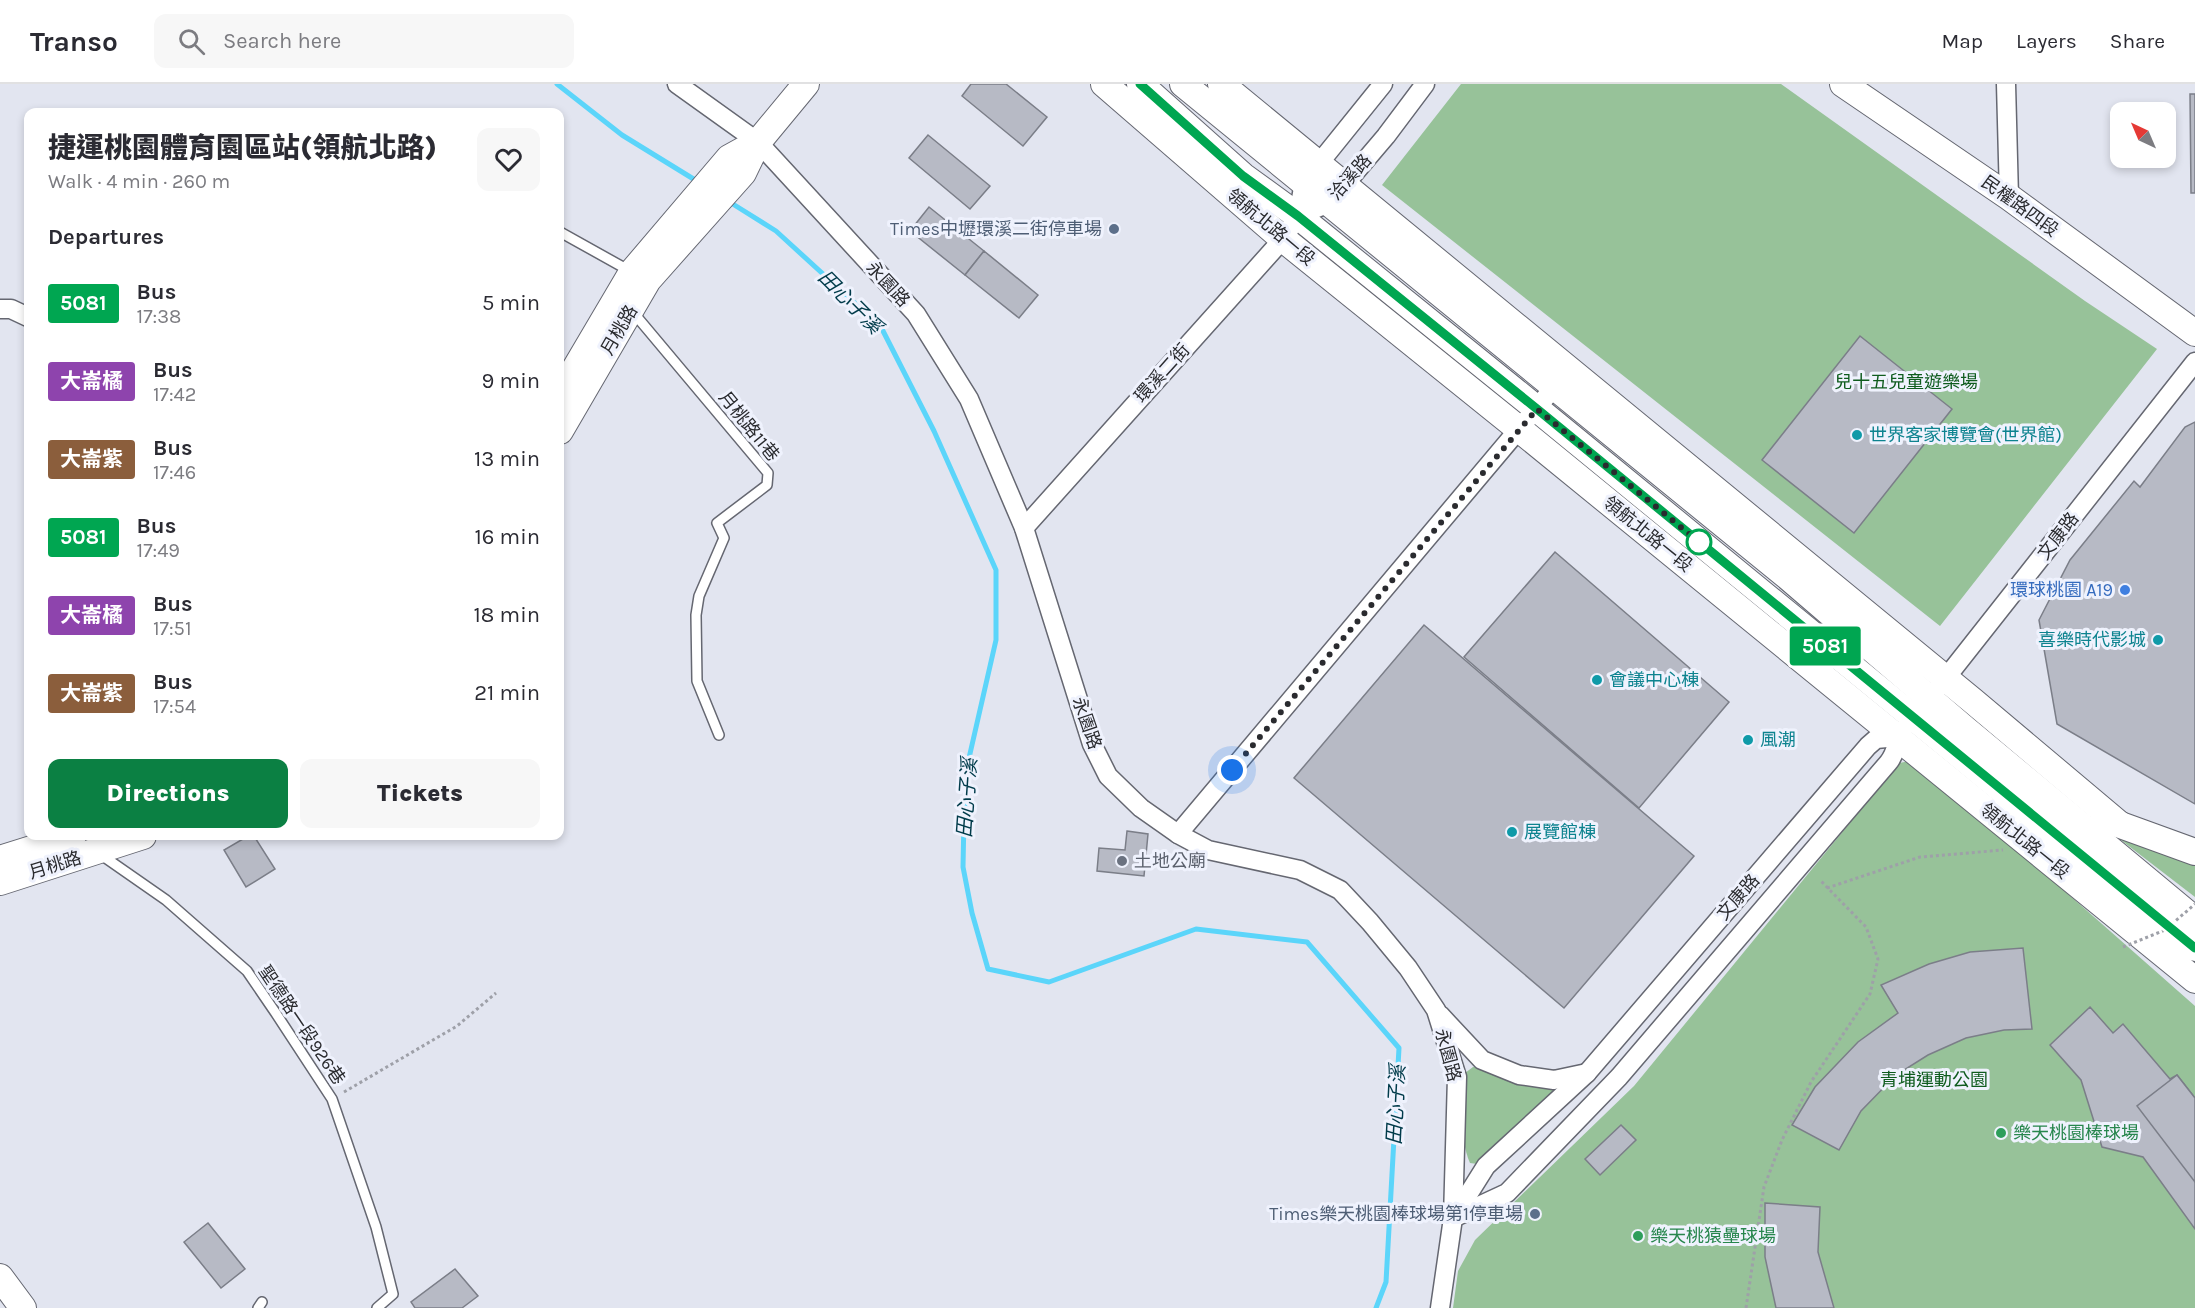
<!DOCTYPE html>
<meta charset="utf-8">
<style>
:root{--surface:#fff;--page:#f7f7f7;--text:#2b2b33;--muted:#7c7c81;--line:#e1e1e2;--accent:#0b8043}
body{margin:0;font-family:Karla,"Noto Sans TC",sans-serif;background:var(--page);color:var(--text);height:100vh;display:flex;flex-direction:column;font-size:22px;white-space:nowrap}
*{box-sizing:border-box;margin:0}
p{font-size:20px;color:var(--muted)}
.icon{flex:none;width:33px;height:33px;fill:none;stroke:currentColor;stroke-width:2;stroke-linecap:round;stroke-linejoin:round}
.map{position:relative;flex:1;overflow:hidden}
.panel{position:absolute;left:24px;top:24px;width:540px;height:732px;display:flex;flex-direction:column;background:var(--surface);border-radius:12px;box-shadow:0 3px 9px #0003}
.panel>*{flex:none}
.badge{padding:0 12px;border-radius:4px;font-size:21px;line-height:39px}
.needle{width:39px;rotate:316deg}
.tools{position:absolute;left:2110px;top:18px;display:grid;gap:12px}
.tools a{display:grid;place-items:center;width:66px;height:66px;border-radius:12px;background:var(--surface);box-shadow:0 3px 9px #0003;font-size:30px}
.you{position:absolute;width:30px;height:30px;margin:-15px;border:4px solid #fff;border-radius:50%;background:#1a73e8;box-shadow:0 0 0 9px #1a73e833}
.map>.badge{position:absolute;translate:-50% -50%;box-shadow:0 0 0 3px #fff}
h2{padding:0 24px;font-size:22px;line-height:54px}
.round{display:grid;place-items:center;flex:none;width:63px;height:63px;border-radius:12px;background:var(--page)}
.overview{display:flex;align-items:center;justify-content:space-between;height:102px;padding:0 24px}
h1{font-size:28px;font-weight:800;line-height:45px}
.action{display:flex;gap:12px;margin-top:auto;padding:12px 24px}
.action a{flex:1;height:69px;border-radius:12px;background:var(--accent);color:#fff;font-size:24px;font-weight:800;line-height:69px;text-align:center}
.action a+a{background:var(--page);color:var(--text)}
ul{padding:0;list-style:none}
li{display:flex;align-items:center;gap:18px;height:78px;padding:0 24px}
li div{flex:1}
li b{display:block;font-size:22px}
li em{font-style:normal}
li .badge{min-width:66px;font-weight:700;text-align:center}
header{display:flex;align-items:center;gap:36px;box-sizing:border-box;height:84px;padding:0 30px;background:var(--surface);border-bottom:2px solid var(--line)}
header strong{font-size:28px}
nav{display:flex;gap:33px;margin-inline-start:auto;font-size:21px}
.search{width:420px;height:54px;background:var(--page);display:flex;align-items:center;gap:15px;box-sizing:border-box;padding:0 21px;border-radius:12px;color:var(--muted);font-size:22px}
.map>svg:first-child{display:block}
</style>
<header>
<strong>Transo</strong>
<div class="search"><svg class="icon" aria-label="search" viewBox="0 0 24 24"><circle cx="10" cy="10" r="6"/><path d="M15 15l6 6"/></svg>Search here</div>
<nav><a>Map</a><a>Layers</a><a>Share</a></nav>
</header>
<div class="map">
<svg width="2195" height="1224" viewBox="0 0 2195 1224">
<rect width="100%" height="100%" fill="#e2e5f0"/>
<g fill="#97c299">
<path d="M1461 0H1781L2085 217 2157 265 1940 542 1382 101Z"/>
<path d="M1916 676 2195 922V1224H1453L1458 1187 1475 1156 1634 1002 1899 679Z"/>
<path d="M2104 743 2195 775V813Z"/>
<path d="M1473 983 1486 984 1553 1005 1554 1017 1485 1081 1470 1079C1460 1057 1460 1013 1465 989Z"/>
</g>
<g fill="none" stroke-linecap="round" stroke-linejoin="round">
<g stroke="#5bd5fa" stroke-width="5">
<path d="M557 0 622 51 700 99"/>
<path d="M728 117 776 147 881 243 934 347 996 486V556L969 674 964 732 963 783 972 829 988 885 1049 898 1196 845 1307 858 1399 964 1386 1198 1376 1224"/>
</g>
</g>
<g fill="#b7bac5" stroke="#7b7e88" stroke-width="1.5">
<path d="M971 0H1006L1047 33 1023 62 962 12Z"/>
<path d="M2190 10H2195V109H2191Z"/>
<path d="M928 51 990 102 970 125 909 74Z"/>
<path d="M929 123 984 167 965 191 910 147Z"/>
<path d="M984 167 1038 211 1019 234 965 191Z"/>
<path d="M1860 252 1952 325 1854 449 1762 376Z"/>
<path d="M2195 338V720L2057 640 2039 536 2070 476 2134 397 2140 403 2185 343Z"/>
<path d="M1555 468 1729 618 1639 724 1464 573Z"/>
<path d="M1424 541 1694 772 1564 924 1294 694Z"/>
<path d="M1127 747 1148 750 1144 792 1097 787 1099 764 1125 766Z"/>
<path d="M248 752H254L275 785 246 803 224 766Z"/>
<path d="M2023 864 2032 945 2004 946 1966 954 1928 971 1896 991 1861 1027 1839 1066 1792 1041 1815 1003 1858 958 1898 929 1881 901 1929 880 1970 868Z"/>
<path d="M2090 923 2113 949 2123 940 2170 995 2177 991 2195 1014V1145L2143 1073 2102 1063 2081 996 2050 961Z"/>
<path d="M2177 991 2195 1014V1098L2137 1022Z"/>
<path d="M1621 1041 1636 1056 1600 1091 1585 1075Z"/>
<path d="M1765 1119 1820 1123 1818 1168 1834 1224H1776L1765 1173Z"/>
<path d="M208 1139 245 1185 221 1204 184 1158Z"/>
<path d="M455 1185 478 1212 462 1224H415L411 1218Z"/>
</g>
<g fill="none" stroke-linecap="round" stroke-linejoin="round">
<defs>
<g id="lane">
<path d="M560 148 630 187"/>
<path d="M632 227 768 389 767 401 717 439 724 454 699 512 696 531 697 597 719 651"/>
<path d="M100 770 166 816 247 887 275 928 332 1015 376 1143 393 1210 377 1224"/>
<path d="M258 1224 262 1218"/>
</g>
<g id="street">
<path d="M677 0 758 58 916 230 969 315 1024 444 1092 660 1108 692 1141 724 1178 750 1208 766 1300 786 1340 806 1370 838 1408 884 1436 926 1457 993 1453 1134 1440 1224"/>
<path d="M2006 0 2009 113"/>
<path d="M1298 132 1329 119 1386 52 1425 0"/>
<path d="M0 225H11L28 233"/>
<path d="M1024 444 1283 155 1298 132 1304 98 1383 0"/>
<path d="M1938 604 2195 278"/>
<path d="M1178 750 1561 295"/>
<path d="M1440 931 1482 976 1519 991 1554 996 1587 989"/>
<path d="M1454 1133 1486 1082 1587 989 1868 662 1876 655 1898 653"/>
<path d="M1453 1134 1507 1109 1619 993 1888 679C1899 666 1894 658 1903 646"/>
</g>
<g id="secondary">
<path d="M1104 0 1283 155 1519 345 2195 896"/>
<path d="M1140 0 1243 92 1298 132 1537 325 2195 864"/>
<path d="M1183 0 1788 493 1964 644 2195 836"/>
<path d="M1221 0 1973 617 2119 740"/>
<path d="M1843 0 2009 113 2195 249"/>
<path d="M560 310 632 188 729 74 758 58"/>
<path d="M560 347 648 196 743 89 758 58 806 0"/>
<path d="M2104 735 2195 768"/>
<path d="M0 775 73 752"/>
<path d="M0 798 143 752"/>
<path d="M0 1193 23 1224"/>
</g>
</defs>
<use href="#lane" stroke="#656771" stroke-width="12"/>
<use href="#street" stroke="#656771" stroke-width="21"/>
<use href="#secondary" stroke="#656771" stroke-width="28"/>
<g stroke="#9ea0a8" stroke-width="3" stroke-dasharray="3 3" stroke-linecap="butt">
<path d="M1827 804 1920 773 2003 766"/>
<path d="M344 1008 457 942 496 909"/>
<path d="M1746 1224 1764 1103 1782 1056 1811 998 1870 910 1878 875 1866 843 1820 796"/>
</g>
<use href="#lane" stroke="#fff" stroke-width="9"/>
<use href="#street" stroke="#fff" stroke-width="18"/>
<use href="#secondary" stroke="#fff" stroke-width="26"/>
<path stroke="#9ea0a8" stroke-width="3" stroke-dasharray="3 3" stroke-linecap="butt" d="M2123 863 2165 846 2195 820"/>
</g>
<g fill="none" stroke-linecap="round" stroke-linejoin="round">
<defs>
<path id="line" d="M1140 0 1243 92 1298 132 1537 325 2195 864"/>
</defs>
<use href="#line" stroke="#fff" stroke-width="14"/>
<use href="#line" stroke="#00a651" stroke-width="9"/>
<path stroke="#2a2b2f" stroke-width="6" stroke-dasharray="0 10.8" d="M1232 686 1537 325 1699 458"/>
</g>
<g fill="#5c6f8a" stroke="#eff2fd" stroke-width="2">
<circle cx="1114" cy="145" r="6"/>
<circle cx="1535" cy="1130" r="6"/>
</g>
<g fill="#0f9aa8" stroke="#eff2fd" stroke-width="2">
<circle cx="1857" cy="351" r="6"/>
<circle cx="2158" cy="556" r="6"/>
<circle cx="1597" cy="596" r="6"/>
<circle cx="1748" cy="656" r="6"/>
<circle cx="1512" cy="748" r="6"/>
</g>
<circle fill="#fff" stroke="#00a651" stroke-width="3" cx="1699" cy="458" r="12"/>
<circle fill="#3f7fe0" stroke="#eff2fd" stroke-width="2" cx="2125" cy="506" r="6"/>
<circle fill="#6b7280" stroke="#eff2fd" stroke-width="2" cx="1122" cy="777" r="6"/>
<g fill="#2e9e5b" stroke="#eff2fd" stroke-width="2">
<circle cx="2001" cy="1049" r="6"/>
<circle cx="1638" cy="1152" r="6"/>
</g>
<g text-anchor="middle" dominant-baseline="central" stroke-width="6" stroke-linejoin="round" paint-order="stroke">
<g font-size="18" fill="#2a2b2f" stroke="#eff2fd">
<text transform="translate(1350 93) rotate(-49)">洽溪路</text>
<text transform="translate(2020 122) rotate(36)">民權路四段</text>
<text transform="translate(1271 143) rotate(40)">領航北路一段</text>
<text transform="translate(888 200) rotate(47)">永園路</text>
<text transform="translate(619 246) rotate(-60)">月桃路</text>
<text transform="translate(1162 289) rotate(-48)">環溪二街</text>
<text transform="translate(749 342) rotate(51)">月桃路11巷</text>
<text transform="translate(1648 450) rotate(39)">領航北路一段</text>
<text transform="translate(2058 452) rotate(-52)">文康路</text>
<text transform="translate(1087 639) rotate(71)">永園路</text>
<text transform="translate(2025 757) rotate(39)">領航北路一段</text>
<text transform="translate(55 781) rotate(-17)">月桃路</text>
<text transform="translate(1738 813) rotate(-49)">文康路</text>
<text transform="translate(302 941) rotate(56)">聖德路一段926巷</text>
<text transform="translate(1448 971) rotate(75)">永園路</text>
</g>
<g font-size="18" fill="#4e5e75" stroke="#eff2fd" text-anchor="end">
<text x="1102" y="145">Times中壢環溪二街停車場</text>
<text x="1523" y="1130">Times樂天桃園棒球場第1停車場</text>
</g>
<g font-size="18" fill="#0f5c1e" stroke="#eff2fd">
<text x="1906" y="298">兒十五兒童遊樂場</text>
<text x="1934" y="996">青埔運動公園</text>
</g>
<g font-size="18" fill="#0d838f" stroke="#eff2fd" text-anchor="start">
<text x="1869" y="351">世界客家博覽會(世界館)</text>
<text x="2146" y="556" text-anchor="end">喜樂時代影城</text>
<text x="1609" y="596">會議中心棟</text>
<text x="1760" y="656">風潮</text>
<text x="1524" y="748">展覽館棟</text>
</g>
<g font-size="18" fill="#366cbe" stroke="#eff2fd" text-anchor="end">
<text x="2113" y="506">環球桃園 A19</text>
</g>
<g font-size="18" fill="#5b616d" stroke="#eff2fd" text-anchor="start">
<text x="1134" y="777">土地公廟</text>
</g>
<g font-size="18" fill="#27864d" stroke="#eff2fd" text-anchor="start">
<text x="2013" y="1049">樂天桃園棒球場</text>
<text x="1650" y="1152">樂天桃猿壘球場</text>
</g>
<g font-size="20" font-style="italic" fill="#013b4a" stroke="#eff2fd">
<text transform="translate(850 218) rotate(45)">田心子溪</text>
<text transform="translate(967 714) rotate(-86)">田心子溪</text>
<text transform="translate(1396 1021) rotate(-87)">田心子溪</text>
</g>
</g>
</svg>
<div class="tools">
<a><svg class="needle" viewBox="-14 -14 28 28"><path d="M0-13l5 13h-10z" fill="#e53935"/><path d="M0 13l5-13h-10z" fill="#7c7c81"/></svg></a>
</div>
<div class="you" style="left:1232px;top:686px"></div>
<b class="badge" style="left:1825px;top:562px;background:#00a651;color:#fff">5081</b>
<section class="panel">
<div class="overview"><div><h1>捷運桃園體育園區站(領航北路)</h1><p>Walk · 4 min · 260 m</p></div><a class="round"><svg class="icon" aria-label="heart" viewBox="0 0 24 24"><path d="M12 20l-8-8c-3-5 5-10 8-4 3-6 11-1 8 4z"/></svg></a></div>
<h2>Departures</h2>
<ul>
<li><span class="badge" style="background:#00a651;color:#fff">5081</span><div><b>Bus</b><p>17:38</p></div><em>5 min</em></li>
<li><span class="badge" style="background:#8e44ad;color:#fff">大崙橘</span><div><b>Bus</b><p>17:42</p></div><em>9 min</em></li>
<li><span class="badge" style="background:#8b5e3c;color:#fff">大崙紫</span><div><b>Bus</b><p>17:46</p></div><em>13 min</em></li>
<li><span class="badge" style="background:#00a651;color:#fff">5081</span><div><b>Bus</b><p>17:49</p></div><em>16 min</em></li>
<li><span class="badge" style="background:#8e44ad;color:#fff">大崙橘</span><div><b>Bus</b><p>17:51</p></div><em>18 min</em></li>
<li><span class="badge" style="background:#8b5e3c;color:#fff">大崙紫</span><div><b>Bus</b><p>17:54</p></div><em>21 min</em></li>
</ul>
<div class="action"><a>Directions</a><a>Tickets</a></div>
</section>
</div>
